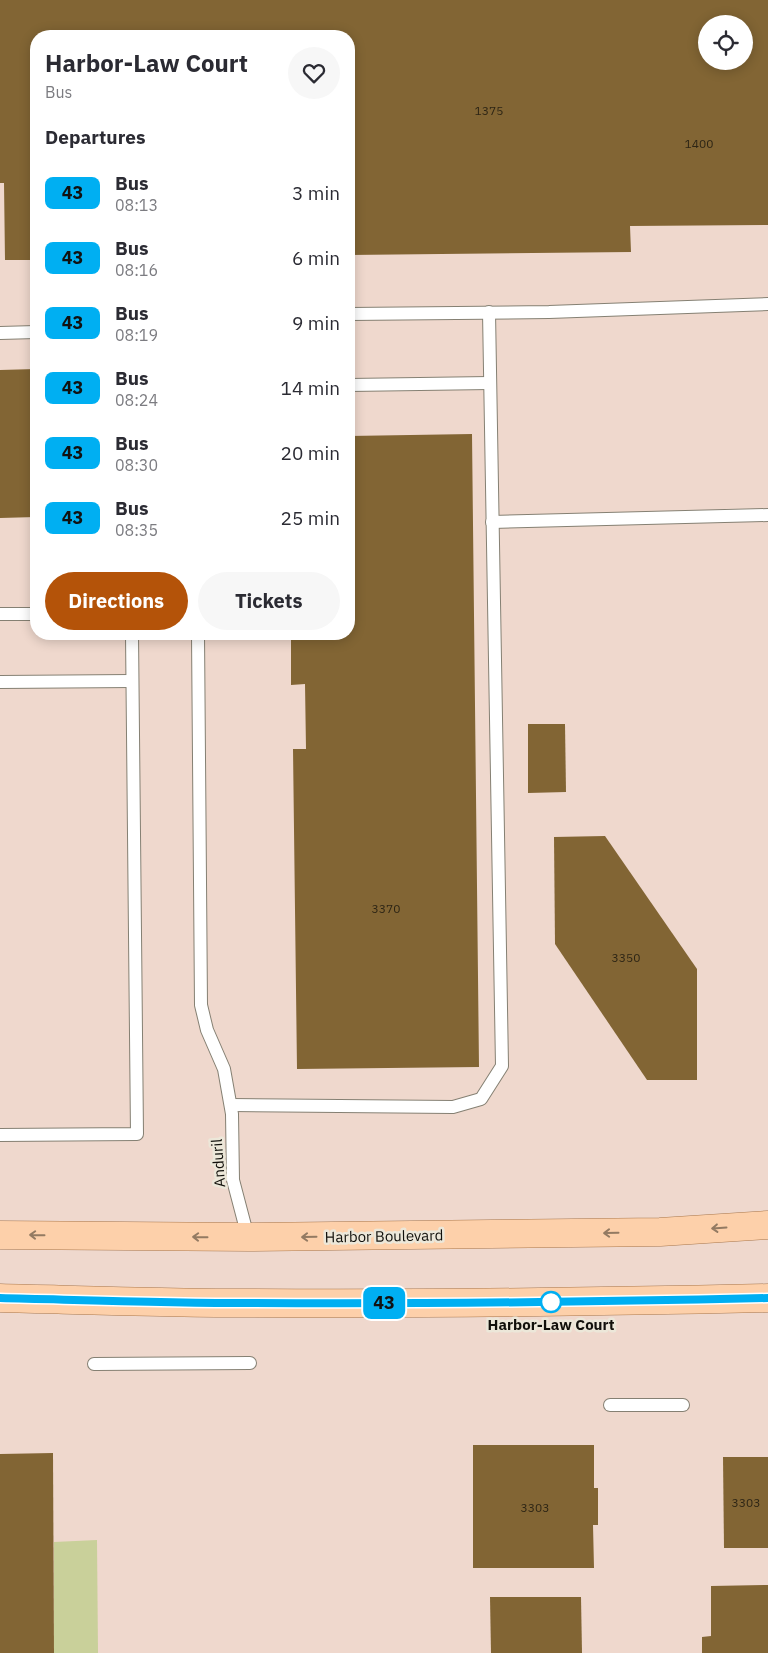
<!DOCTYPE html>
<style>
:root{--surface:#fff;--page:#f7f7f7;--text:#2b2b33;--muted:#7c7c81;--accent:#b45309}
body{margin:0;font-family:"IBM Plex Sans",sans-serif;background:var(--page);color:var(--text);height:100vh;display:flex;flex-direction:column;font-size:19px;white-space:nowrap}
*{box-sizing:border-box;margin:0}
p{font-size:16px;color:var(--muted)}
.icon{flex:none;width:28px;height:28px;fill:none;stroke:currentColor;stroke-width:2;stroke-linecap:round;stroke-linejoin:round}
.map{position:relative;flex:1;overflow:hidden}
.drawer{position:absolute;left:30px;top:30px;width:325px;height:610px;display:flex;flex-direction:column;background:var(--surface);border-radius:20px;box-shadow:0 2px 12px #0003}
.drawer>*{flex:none}
.badge{padding:0 10px;border-radius:8px;font-size:18px;line-height:32px}
.tools{position:absolute;left:698px;top:15px;display:grid;gap:10px}
.tools a{display:grid;place-items:center;width:55px;height:55px;border-radius:50%;background:var(--surface);box-shadow:0 2px 12px #0003;font-size:25px}
.map>.badge{position:absolute;translate:-50% -50%;box-shadow:0 0 0 2px #fff}
h2{padding:0 15px;font-size:19px;line-height:45px}
.round{display:grid;place-items:center;flex:none;width:52px;height:52px;border-radius:26px;background:var(--page)}
.overview{display:flex;align-items:center;justify-content:space-between;height:85px;padding:0 15px}
h1{font-size:24px;font-weight:800;line-height:38px}
.primary-button{display:flex;gap:10px;margin-top:auto;padding:10px 15px}
.primary-button a{flex:1;height:58px;border-radius:30px;background:var(--accent);color:#fff;font-size:20px;font-weight:800;line-height:58px;text-align:center}
.primary-button a+a{background:var(--page);color:var(--text)}
ul{padding:0;list-style:none}
li{display:flex;align-items:center;gap:15px;height:65px;padding:0 15px}
li div{flex:1}
li b{display:block;font-size:19px}
li em{font-style:normal}
li .badge{min-width:55px;font-weight:700;text-align:center}
.map>svg:first-child{display:block}
</style>
<div class="map">
<svg width="768" height="1653" viewBox="0 0 768 1653">
<rect width="100%" height="100%" fill="#ece7d9"/>
<path fill="#efd8cd" fill-rule="evenodd" d="M0 0H768V1653H0ZM706 24H744V61H706ZM36 36H349V634H36Z"/>
<path fill="#c9d09a" d="M97 1540 98 1653H54V1542Z"/>
<g fill="#826534" fill-rule="evenodd">
<path d="M0 0H768V225L630 226 631 252 349 255V36H36V260H5L4 183H0ZM706 24H744V61H706Z"/>
<path d="M36 369V517L0 518V370Z"/>
<path d="M472 434 479 1067 297 1069 293 749H306L305 684 291 685V634H349V436Z"/>
<path d="M528 724H565L566 792 528 793Z"/>
<path d="M605 836 697 969V1080H647L555 944 554 837Z"/>
<path d="M473 1445H594V1488H598V1525H593L594 1568H473Z"/>
<path d="M53 1453 54 1653H0V1454Z"/>
<path d="M723 1457H768V1548H724Z"/>
<path d="M768 1585V1653H702V1637L711 1636V1586Z"/>
<path d="M490 1597H581L582 1653H491Z"/>
</g>
<g fill="none" stroke-linecap="round" stroke-linejoin="round">
<defs>
<g id="service">
<path d="M349 314 549 312 768 304"/>
<path d="M0 333 36 332"/>
<path d="M349 385 490 383"/>
<path d="M492 522 768 515"/>
<path d="M0 614H36"/>
<path d="M198 634 201 1005 207 1030 224 1069 232 1114 233 1180 248 1237"/>
<path d="M0 682 132 681"/>
<path d="M231 1105 453 1107 481 1099 502 1066 489 312"/>
<path d="M0 1135 137 1134 132 634"/>
<path d="M94 1364 250 1363"/>
<path d="M610 1405H683"/>
</g>
<g id="primary">
<path d="M0 1235 248 1237 660 1232 768 1225"/>
<path d="M0 1298C84 1300 167 1303 251 1303 423 1304 596 1302 768 1298"/>
</g>
</defs>
<use href="#service" stroke="#858073" stroke-width="14"/>
<use href="#primary" stroke="#a9784e" stroke-width="29"/>
<use href="#service" stroke="#fff" stroke-width="12"/>
<use href="#primary" stroke="#fdd0aa" stroke-width="28"/>
</g>
<defs><path id="oneway-shaft" d="M-6 0H5M1.5-3L5.5 0L1.5 3" fill="none" stroke-width="1.6" stroke-linecap="round" stroke-linejoin="round" transform="scale(1.25)"/></defs>
<g stroke="#937a62">
<use href="#oneway-shaft" transform="translate(719 1228) rotate(176)"/>
<use href="#oneway-shaft" transform="translate(611 1233) rotate(179)"/>
<use href="#oneway-shaft" transform="translate(37 1235) rotate(-179)"/>
<use href="#oneway-shaft" transform="translate(200 1237) rotate(-179)"/>
<use href="#oneway-shaft" transform="translate(309 1237) rotate(179)"/>
</g>
<g fill="none" stroke-linecap="round" stroke-linejoin="round">
<defs>
<path id="line" d="M0 1298C84 1300 167 1303 251 1303 423 1304 596 1302 768 1298"/>
</defs>
<use href="#line" stroke="#fff" stroke-width="11"/>
<use href="#line" stroke="#00aff2" stroke-width="8"/>
</g>
<circle fill="#fff" stroke="#00aff2" stroke-width="2.5" cx="551" cy="1302" r="10"/>
<g text-anchor="middle" dominant-baseline="central" stroke-width="5" stroke-linejoin="round" paint-order="stroke">
<g font-size="12" fill="#2d2515">
<text x="489" y="110">1375</text>
<text x="699" y="143">1400</text>
<text x="386" y="908">3370</text>
<text x="626" y="957">3350</text>
<text x="746" y="1502">3303</text>
<text x="535" y="1507">3303</text>
</g>
<g font-size="15" fill="#11100b" stroke="#ece7d9">
<text transform="translate(218 1163) rotate(-94)">Anduril</text>
<text transform="translate(384 1236) rotate(-1)">Harbor Boulevard</text>
</g>
<g font-size="15" font-weight="bold" fill="#11100b" stroke="#ece7d9">
<text x="551" y="1324">Harbor-Law Court</text>
</g>
</g>
</svg>
<div class="tools">
<a><svg class="icon" aria-label="locate" viewBox="0 0 24 24"><circle cx="12" cy="12" r="6"/><path d="M12 2v4M12 18v4M2 12h4M18 12h4"/></svg></a>
</div>
<b class="badge" style="left:384px;top:1303px;background:#00aff2;color:#111">43</b>
<section class="drawer">
<div class="overview"><div><h1>Harbor-Law Court</h1><p>Bus</p></div><a class="round"><svg class="icon" aria-label="heart" viewBox="0 0 24 24"><path d="M12 20l-8-8c-3-5 5-10 8-4 3-6 11-1 8 4z"/></svg></a></div>
<h2>Departures</h2>
<ul>
<li><span class="badge" style="background:#00aff2;color:#111">43</span><div><b>Bus</b><p>08:13</p></div><em>3 min</em></li>
<li><span class="badge" style="background:#00aff2;color:#111">43</span><div><b>Bus</b><p>08:16</p></div><em>6 min</em></li>
<li><span class="badge" style="background:#00aff2;color:#111">43</span><div><b>Bus</b><p>08:19</p></div><em>9 min</em></li>
<li><span class="badge" style="background:#00aff2;color:#111">43</span><div><b>Bus</b><p>08:24</p></div><em>14 min</em></li>
<li><span class="badge" style="background:#00aff2;color:#111">43</span><div><b>Bus</b><p>08:30</p></div><em>20 min</em></li>
<li><span class="badge" style="background:#00aff2;color:#111">43</span><div><b>Bus</b><p>08:35</p></div><em>25 min</em></li>
</ul>
<div class="primary-button"><a>Directions</a><a>Tickets</a></div>
</section>
</div>
